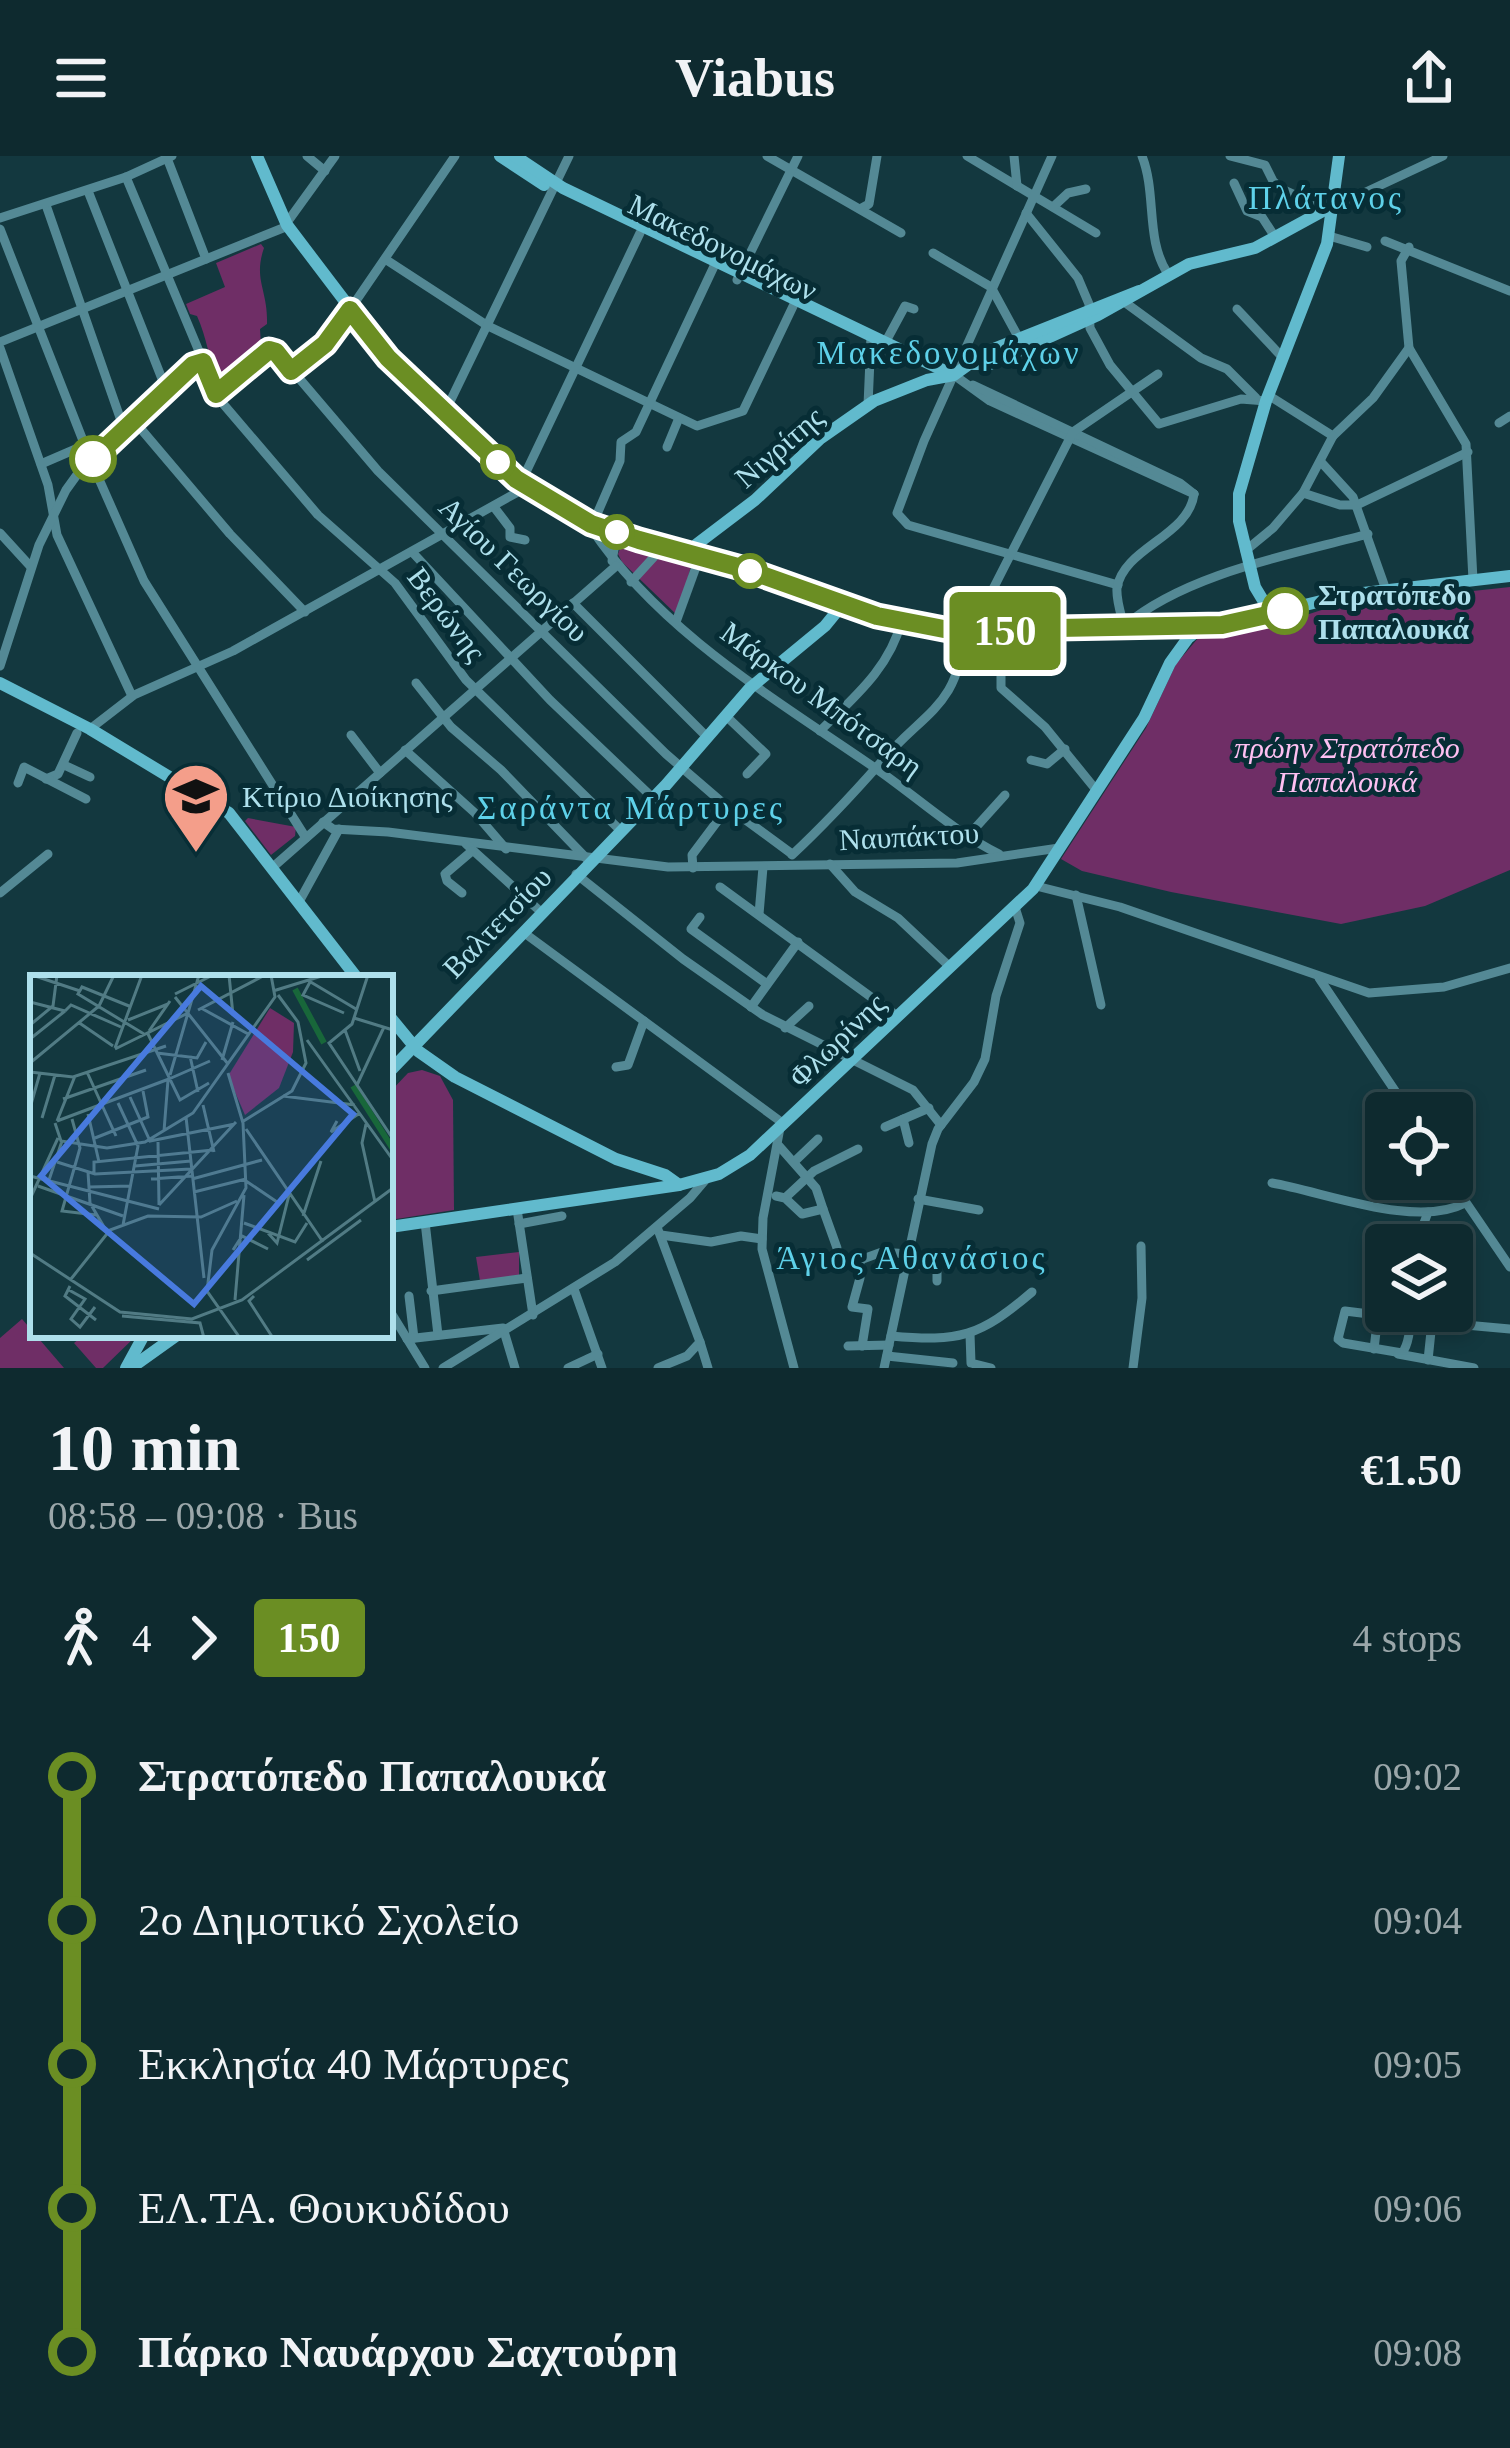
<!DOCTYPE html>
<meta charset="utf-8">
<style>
:root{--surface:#0e2a2f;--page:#1c363b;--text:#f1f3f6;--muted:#9ba7aa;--line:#2e464b}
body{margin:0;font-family:"Times New Roman",serif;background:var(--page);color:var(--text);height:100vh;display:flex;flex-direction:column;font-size:45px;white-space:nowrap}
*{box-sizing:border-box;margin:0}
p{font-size:39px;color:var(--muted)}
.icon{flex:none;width:66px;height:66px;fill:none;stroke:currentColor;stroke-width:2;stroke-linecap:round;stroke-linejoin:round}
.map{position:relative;height:1212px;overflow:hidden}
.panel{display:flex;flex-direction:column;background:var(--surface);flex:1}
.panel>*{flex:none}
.badge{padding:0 24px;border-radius:9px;font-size:42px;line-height:78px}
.controls{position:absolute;left:1365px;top:936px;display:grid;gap:24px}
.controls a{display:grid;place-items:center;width:108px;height:108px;border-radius:12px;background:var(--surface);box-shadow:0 6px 18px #0003,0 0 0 3px var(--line);font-size:60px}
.map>.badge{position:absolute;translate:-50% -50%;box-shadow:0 0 0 6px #fff}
.legs{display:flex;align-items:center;gap:18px;height:132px;padding:0 48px;font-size:39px}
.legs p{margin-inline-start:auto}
.summary{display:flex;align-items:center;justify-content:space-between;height:204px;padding:0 48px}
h1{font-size:66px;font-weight:700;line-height:90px}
ul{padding:0 48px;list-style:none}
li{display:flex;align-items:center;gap:42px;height:144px;font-size:45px}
li i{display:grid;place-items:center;width:18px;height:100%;margin:0 15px;background:currentColor}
li i::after{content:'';width:30px;height:30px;margin:-15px;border:9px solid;border-radius:50%;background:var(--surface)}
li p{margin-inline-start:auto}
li:first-child i{background:linear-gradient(#0000 50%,currentColor 0)}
li:last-child i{background:linear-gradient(currentColor 50%,#0000 0)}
header{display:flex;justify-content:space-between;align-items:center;height:156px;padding:0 48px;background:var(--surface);font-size:54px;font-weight:700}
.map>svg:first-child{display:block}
</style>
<header><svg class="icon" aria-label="menu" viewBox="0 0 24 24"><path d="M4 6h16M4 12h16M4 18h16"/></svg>Viabus<svg class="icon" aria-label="share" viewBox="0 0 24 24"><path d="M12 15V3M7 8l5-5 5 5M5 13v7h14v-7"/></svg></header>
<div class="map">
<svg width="1510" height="1212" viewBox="0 0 1510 1212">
<rect width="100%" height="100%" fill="#13383f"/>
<g fill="#6f2e66">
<path d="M261 88 264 92C253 124 268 133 267 168L260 173 261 189 218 226C209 204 207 182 197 160L190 158 186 148 225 131 216 107Z"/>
<path d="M627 388 692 406 678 460 622 406 618 398 621 390Z"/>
<path d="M1510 431V714L1425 750 1341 768 1171 736 1082 715 1061 703 1146 572 1176 508 1199 481 1272 470 1334 450Z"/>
<path d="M248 662 296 671 295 680 271 699 245 665Z"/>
<path d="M422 914 440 920 453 944 454 1054 390 1064V936L408 917Z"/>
<path d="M519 1096V1119L480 1125 476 1101Z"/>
<path d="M22 1163 64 1212H0V1182Z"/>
<path d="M84 1179H137L103 1212H96L74 1187Z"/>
</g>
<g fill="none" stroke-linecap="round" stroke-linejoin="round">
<g stroke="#548995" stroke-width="9">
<path d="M307 0 325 15"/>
<path d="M767 0 901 77"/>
<path d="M967 0 1096 77"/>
<path d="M1014 0 1017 30"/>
<path d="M1052 0 924 285 897 357 908 369 1118 429"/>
<path d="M1142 0C1157 38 1145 84 1168 118"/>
<path d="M1230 0 1265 9 1273 25 1282 33 1304 43 1336 50 1443 0"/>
<path d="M167 2 206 103"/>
<path d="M126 21 219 243 318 359 395 427 466 524 620 674"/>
<path d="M1234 27 1247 55 1262 61 1275 81"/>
<path d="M88 35 166 233"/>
<path d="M46 49 125 276"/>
<path d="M1053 51 1068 37 1086 33"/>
<path d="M860 53 869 48 877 0"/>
<path d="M1026 57 1078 122 1089 148 1090 172 1110 209 1159 268 1241 243 1266 245"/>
<path d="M0 62 126 21 172 0"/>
<path d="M0 73 91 305 144 425 306 682"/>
<path d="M1329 80 1367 91"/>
<path d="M1385 85 1510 135"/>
<path d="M1409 91 1401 105 1409 192 1466 288 1473 424"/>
<path d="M933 97 991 131 1022 188"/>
<path d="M385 103 488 170 697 270 743 255 796 144"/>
<path d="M716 106 636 276 621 286 620 305 591 372C660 476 777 544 878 614 918 642 956 677 999 698"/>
<path d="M737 124 798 0"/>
<path d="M1123 145 1201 202 1227 213 1256 242"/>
<path d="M1237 153 1283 202"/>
<path d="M0 186 283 72 335 0"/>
<path d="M885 187 905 150 914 153"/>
<path d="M0 192 48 329 57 379 132 540"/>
<path d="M291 215 336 174 455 0"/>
<path d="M954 219 990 245 1194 338"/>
<path d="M973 229 1180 327 1194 338"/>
<path d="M216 238 267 195 275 194 378 315 666 598 724 648 792 698"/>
<path d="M1268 239 1333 280 1373 242 1409 192"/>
<path d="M868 249 871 180"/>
<path d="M445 256 569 0"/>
<path d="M135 266 230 378 305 456"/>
<path d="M1499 267 1510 260"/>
<path d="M667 291 679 262"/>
<path d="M1321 306 1353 341 1386 434"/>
<path d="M41 308 85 289"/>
<path d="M1303 337 1333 280"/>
<path d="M1194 338C1189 380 1123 392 1117 432 1116 444 1121 458 1124 470 1187 417 1290 399 1368 378"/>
<path d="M494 351 510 372V381L525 384"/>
<path d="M0 377 31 411"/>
<path d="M1245 395 1273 372 1303 337 1340 349H1357L1468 296"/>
<path d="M414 398 550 544 653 642"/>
<path d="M612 405 615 388 625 379"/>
<path d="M631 426 663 391"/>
<path d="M993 433 1073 276 1158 218"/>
<path d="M573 447 708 582"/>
<path d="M676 466 700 400"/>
<path d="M1001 475V532L1045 571 1097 635"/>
<path d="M0 510 39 389 66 334 79 316 125 276 184 215 203 206"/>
<path d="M416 527 451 571 501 614 587 703"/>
<path d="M726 560 766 598 747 618"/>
<path d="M90 573 134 539 233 495 516 337 640 77"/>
<path d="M820 575C852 543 890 512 901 466"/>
<path d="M351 579 380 617"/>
<path d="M405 594 475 657 506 693"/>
<path d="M1031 604 1047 608 1065 593"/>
<path d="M64 609 90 621"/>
<path d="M46 623 58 618 77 577"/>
<path d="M18 627 24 611 86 643"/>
<path d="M323 666 333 673 388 676 668 711 957 707 1059 692"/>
<path d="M968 680 1005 639"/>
<path d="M466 688 541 756"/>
<path d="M792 699C824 669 853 638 882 605 923 556 961 550 963 475"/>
<path d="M830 708 855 736 898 762 950 811"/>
<path d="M273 711 616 410"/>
<path d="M693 712 692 699 719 663 724 648"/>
<path d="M576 718 683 803 763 859 913 934 941 969"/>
<path d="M1036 730 1120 751 1369 837 1444 831 1510 812"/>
<path d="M720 731 897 860"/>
<path d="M0 737 48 698"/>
<path d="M462 737 447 725 445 718 472 695"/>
<path d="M1076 739 1101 849"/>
<path d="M300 744 339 673"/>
<path d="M759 758 763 711"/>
<path d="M700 761 691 773 767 828"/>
<path d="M523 776 784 968"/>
<path d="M1319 822 1410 957"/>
<path d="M751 851 798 786"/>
<path d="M785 872 809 850"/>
<path d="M616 911 628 909 644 865"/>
<path d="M903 963 909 987"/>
<path d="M885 971 929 952"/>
<path d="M780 972 763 1062 762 1093 794 1212"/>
<path d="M795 1005 818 983"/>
<path d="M1450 1023 1510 1111"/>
<path d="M1272 1027C1325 1036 1416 1073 1465 1047"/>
<path d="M776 1040 785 1042 802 1058 823 1053 816 1032 779 990"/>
<path d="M785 1042 814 1015 858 993"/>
<path d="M918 1043 979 1054"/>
<path d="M517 1053 533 1159"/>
<path d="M823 1053 837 1092"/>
<path d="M425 1066 438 1179"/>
<path d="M519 1068 562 1060"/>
<path d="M657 1071 700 1186 687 1200 658 1212"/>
<path d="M1424 1071 1458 1081 1452 1142"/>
<path d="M661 1079 711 1086 741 1080 762 1083"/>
<path d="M1416 1089 1428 1056"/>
<path d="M906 1107 937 1113V1125"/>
<path d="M574 1133 602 1212"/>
<path d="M431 1135 527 1122"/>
<path d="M409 1140 414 1182"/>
<path d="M390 1155 425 1212"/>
<path d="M1410 1163 1345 1155 1338 1183 1343 1187 1402 1197C1410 1187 1410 1168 1411 1155"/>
<path d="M970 1178 971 1207 991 1212"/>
<path d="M891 1180C960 1186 979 1181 1032 1136"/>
<path d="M407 1183 503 1172 515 1212"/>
<path d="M700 1186 708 1212"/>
<path d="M848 1190 889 1189"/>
<path d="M862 1190 868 1153 852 1151 860 1122V1104L882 1096 908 1098"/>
<path d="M1374 1193 1378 1159"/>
<path d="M1398 1198 1474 1212"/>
<path d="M887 1200 953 1207"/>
<path d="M1428 1204 1432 1166 1510 1173"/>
<path d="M443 1212 615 1106 690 1042 707 1022"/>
<path d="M568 1212 598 1198"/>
<path d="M884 1212 932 988 938 973 974 926 985 903 996 840 1020 767 1015 751"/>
<path d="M1133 1212 1142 1142 1141 1090"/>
</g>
<g stroke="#61bacd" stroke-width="12">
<path d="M257 0 287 69 388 202 516 323 598 370 739 411 886 463 963 475 1227 468 1346 439 1510 420"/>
<path d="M500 0 544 29"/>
<path d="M515 0 563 32 951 218"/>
<path d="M973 208H990L1098 159 1189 108 1255 92 1332 50"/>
<path d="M691 398 697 388 755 344 821 282 874 245 927 224 954 219 986 196 1139 135"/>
<path d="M1281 456 1264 446 1255 431 1239 365V338L1266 245 1327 88 1339 0"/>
<path d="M0 527 90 573 229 657 357 822"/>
<path d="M390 861 418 895 455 921 616 1003 665 1019 679 1029"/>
<path d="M390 915 666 629 750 532 825 470 843 448"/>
<path d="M390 1071 679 1029 719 1018 750 999 1033 733 1144 562 1170 507 1188 482 1202 471"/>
<path d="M126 1212 144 1179"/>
<path d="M131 1212 177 1179"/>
</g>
</g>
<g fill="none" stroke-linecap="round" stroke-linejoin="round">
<defs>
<path id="line-1" d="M93 303 193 209 203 206 216 238 269 194 276 196 291 215 325 188 350 154 388 202 516 323 591 368 639 384 745 413 877 460 949 474 1222 469 1285 455"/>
</defs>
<use href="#line-1" stroke="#fff" stroke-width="27"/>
<use href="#line-1" stroke="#6b8e23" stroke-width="18"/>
</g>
<defs>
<symbol id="university-pin" viewBox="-11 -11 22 30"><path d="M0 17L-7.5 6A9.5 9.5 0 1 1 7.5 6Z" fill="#f49e8a" stroke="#072d35"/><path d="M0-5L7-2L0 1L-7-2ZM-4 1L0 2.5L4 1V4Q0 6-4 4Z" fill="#111"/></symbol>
</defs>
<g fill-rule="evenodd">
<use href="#university-pin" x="158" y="602" width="76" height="104"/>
</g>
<g fill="#fff" stroke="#6b8e23" stroke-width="6">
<circle cx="93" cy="303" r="21"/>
<circle cx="498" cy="306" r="15"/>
<circle cx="617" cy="376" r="15"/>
<circle cx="750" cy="415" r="15"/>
<circle cx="1285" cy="455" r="21"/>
</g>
<g text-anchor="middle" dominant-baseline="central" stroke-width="10" stroke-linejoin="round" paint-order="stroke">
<g font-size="30" fill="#aee0ec" stroke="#072d35">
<text transform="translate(723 91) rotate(26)">Μακεδονομάχων</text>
<text transform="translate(779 291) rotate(-41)">Νιγρίτης</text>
<text transform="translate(514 413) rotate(44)">Αγίου Γεωργίου</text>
<text transform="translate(447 458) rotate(53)">Βερώνης</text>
<text transform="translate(822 543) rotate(36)">Μάρκου Μπότσαρη</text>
<text transform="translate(909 680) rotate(-3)">Ναυπάκτου</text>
<text transform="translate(497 766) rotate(-46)">Βαλτετσίου</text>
<text transform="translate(837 884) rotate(-44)">Φλωρίνης</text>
</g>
<g font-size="30" font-weight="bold" fill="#aee0ec" stroke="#072d35" text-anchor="start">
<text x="1318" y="438">Στρατόπεδο<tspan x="1318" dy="34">Παπαλουκά</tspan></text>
</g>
<g font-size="30" font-style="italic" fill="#fec0f2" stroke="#072d35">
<text x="1347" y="591">πρώην Στρατόπεδο<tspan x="1347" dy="34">Παπαλουκά</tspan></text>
</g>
<g font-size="30" fill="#aee0ec" stroke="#072d35" text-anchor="start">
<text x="242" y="640">Κτίριο Διοίκησης</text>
</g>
<g font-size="33" letter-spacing="3" fill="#5ed1e9" stroke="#072d35">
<text x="1326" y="42">Πλάτανος</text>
<text x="949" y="197">Μακεδονομάχων</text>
<text x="631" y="652">Σαράντα Μάρτυρες</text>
<text x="912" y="1102">Άγιος Αθανάσιος</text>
</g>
</g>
<g transform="translate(30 819)">
<rect width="363" height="363" fill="#13383f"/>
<path d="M240 33 264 48 263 77 249 113 215 140 198 101Z" fill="#6f2e66"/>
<path fill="none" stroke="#18673a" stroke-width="6" d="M265 14 294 68M323 111 363 174"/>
<path fill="none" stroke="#517b84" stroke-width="3" d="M2 0 50 16M199 0 203 40M338 0 322 49 299 68 363 164M279 6 326 34M280 7 273 20 314 38M243 16 295 0M145 19 183 0M145 22 198 89M0 27 35 36M99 31 52 12 48 19 114 59M171 33 220 60M168 35 235 0M35 36 41 30 91 52M324 43 363 55M98 45 138 29M48 47 83 71M0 50 23 31 27 0M315 55 330 96M119 56 140 26M117 57 150 125 179 108M0 64 35 36M277 65 363 185M85 73 112 0M85 74 158 38M127 78 167 83 176 67M160 81 168 117M192 85 203 47M0 88 69 31 84 0M0 97 43 102 136 71M57 97 86 161M198 98 213 148 216 213 182 275 177 316 210 363M140 100 169 0M139 104 180 86M327 110 354 52M253 121 325 130M100 122 120 166 205 149M33 124 116 95M88 128 108 171 93 250M173 130 184 177M0 133 10 98M58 139 69 187M156 142 174 303M12 143 25 100M42 144 50 173 32 236 66 240M27 146 139 104M27 146 45 101M307 146 301 157 330 138M212 147 262 116 276 88 268 47 248 20M25 148 31 166 77 173 115 167 163 138 245 22 241 0M336 149 332 168 345 227M216 154 293 267M134 156 138 105M65 163 118 142 113 116M128 167 129 230M27 187 65 199 161 194M105 191 161 186M58 197 60 228 77 257M64 199V187L183 175M0 201 129 234M121 204 162 201M162 204 232 185M216 206 250 229M18 208 32 166M8 211 93 241M59 212 101 211M164 217 216 204M0 224 28 163M129 230 206 147M273 241 291 186M214 248 265 267 277 248M238 258 247 268 259 220M203 275 212 261 238 274M0 278 90 337 162 344 212 325 363 213M277 285 331 245M41 304 80 255 118 241 171 242 207 226M40 311 35 321 66 345M39 315 55 324 41 344 50 352 65 332M224 321 219 326 243 363M205 325 214 220M92 341 170 348 174 363"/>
<path fill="#487ade" fill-opacity="0.15" stroke="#487ade" stroke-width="6" d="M171 11 323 139 164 329 11 201Z"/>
<rect width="363" height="363" fill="none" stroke="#aee0ec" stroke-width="6"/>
</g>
</svg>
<div class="controls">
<a><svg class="icon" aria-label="locate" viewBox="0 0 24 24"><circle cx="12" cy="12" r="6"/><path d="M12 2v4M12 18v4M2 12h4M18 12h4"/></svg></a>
<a><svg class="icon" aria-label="layers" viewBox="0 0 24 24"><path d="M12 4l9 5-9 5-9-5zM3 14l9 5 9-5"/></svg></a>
</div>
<b class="badge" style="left:1005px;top:475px;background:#6b8e23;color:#fff">150</b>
</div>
<section class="panel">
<div class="summary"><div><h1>10 min</h1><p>08:58 – 09:08 · Bus</p></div><b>€1.50</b></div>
<div class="legs"><svg class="icon" aria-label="walk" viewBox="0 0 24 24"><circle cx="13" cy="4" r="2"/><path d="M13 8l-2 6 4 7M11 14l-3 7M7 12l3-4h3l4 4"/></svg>4<svg class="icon" aria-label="forward" viewBox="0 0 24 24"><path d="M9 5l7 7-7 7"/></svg><b class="badge" style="background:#6b8e23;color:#fff">150</b><p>4 stops</p></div>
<ul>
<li><i style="color:#6b8e23"></i><b>Στρατόπεδο Παπαλουκά</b><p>09:02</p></li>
<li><i style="color:#6b8e23"></i><span>2ο Δημοτικό Σχολείο</span><p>09:04</p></li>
<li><i style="color:#6b8e23"></i><span>Εκκλησία 40 Μάρτυρες</span><p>09:05</p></li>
<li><i style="color:#6b8e23"></i><span>ΕΛ.ΤΑ. Θουκυδίδου</span><p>09:06</p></li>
<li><i style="color:#6b8e23"></i><b>Πάρκο Ναυάρχου Σαχτούρη</b><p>09:08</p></li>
</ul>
</section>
